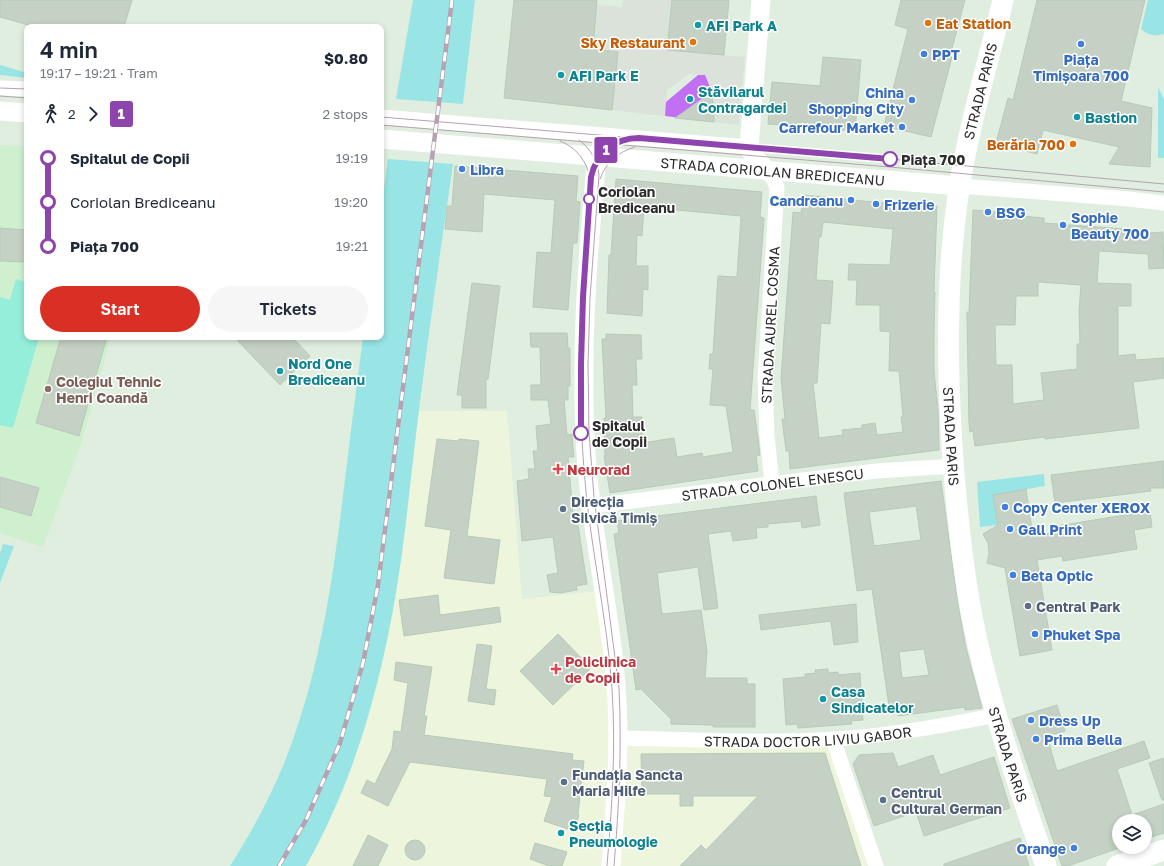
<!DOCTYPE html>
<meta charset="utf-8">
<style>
:root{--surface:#fff;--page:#f6f6f7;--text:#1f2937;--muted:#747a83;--accent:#d93025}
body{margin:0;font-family:"Golos Text",sans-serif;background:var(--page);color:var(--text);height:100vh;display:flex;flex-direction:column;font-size:15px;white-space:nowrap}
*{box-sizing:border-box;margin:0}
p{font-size:13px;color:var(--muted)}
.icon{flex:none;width:22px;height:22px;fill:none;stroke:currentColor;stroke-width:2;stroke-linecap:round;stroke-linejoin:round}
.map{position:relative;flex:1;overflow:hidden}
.sheet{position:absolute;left:24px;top:24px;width:360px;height:316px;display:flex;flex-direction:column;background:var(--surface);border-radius:8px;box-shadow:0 2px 6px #0003}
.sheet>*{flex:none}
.badge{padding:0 8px;border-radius:3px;font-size:14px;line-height:26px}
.buttons{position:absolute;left:1112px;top:814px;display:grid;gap:8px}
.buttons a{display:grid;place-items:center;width:40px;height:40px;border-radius:50%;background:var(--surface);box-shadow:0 2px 6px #0003;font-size:20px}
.map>.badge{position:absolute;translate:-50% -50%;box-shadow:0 0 0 2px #fff}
.legs{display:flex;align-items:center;gap:6px;height:44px;padding:0 16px;font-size:13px}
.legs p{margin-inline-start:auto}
.summary{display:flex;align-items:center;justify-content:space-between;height:68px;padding:0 16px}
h1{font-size:22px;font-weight:600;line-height:30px}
.action{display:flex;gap:8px;margin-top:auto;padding:8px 16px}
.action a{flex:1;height:46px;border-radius:24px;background:var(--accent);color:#fff;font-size:16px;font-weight:600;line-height:46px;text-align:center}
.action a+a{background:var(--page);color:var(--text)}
ul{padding:0 16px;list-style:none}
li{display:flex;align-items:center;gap:14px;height:44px;font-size:15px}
li i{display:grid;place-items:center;width:6px;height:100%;margin:0 5px;background:currentColor}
li i::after{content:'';width:10px;height:10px;margin:-5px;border:3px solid;border-radius:50%;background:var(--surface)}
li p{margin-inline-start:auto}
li:first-child i{background:linear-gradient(#0000 50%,currentColor 0)}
li:last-child i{background:linear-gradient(currentColor 50%,#0000 0)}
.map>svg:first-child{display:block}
</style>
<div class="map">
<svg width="1164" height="866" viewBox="0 0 1164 866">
<rect width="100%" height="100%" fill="#e0eedf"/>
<path fill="#cef0cf" d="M0 145 27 146V337H111L82 441 43 547 0 533Z"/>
<g fill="#edf5dc">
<path d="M419 411H507L522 599 597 591 608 654 613 774 607 866H306L343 791 366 725 382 662 401 560Z"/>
<path d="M624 743 828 744 872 866H618Z"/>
</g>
<g fill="#99e5e6">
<path d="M413 0H475L463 104 396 99Z"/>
<path d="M1148 0H1164V34C1154 37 1148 35 1141 29Z"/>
<path d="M0 65 27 73V78L0 75Z"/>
<path d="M1158 87 1164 99V158H1158Z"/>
<path d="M388 159 453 164C440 254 427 344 416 434 411 476 407 518 401 560 386 666 359 772 306 866H230C251 833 270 798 285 761 327 655 337 542 351 430 355 399 359 368 363 337H381V210Z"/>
<path d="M1044 474 1045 486 994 495 998 525 980 527 977 482Z"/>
<path d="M3 544 14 546 0 583V553Z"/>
</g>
<path fill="#95eeda" d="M16 279 27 283V337H39L13 428 0 425V297L10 300Z"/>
<path fill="#dae2da" d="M623 0H672L667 50 745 57 739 125 714 122 712 92 704 75 689 74 667 90 665 116 612 110 618 52 593 49 597 5 622 7Z"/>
<path fill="#c16ff3" d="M698 75H705L712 92 686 110 681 118 665 116 666 102Z"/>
<g fill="#c4d1c4" stroke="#b8cab8" fill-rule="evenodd">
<path d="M0 0H132L124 27H35L0 17Z"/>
<path d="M514 0H597L593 49 618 52 612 110 504 98Z"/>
<path d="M672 0H729L724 55 667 50Z"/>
<path d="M901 0H965L950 56 952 57 931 137 884 126 908 29 895 25Z"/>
<path d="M1037 0H1145L1121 101 1152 108 1150 167 1109 164 1119 147 1043 130 1037 154 996 143 1008 98 1013 100Z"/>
<path d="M823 57 861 60 855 131 768 124 772 82 820 86Z"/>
<path d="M712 92 714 122 675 118Z"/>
<path d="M455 166 578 176 576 201 580 202 577 243H573L568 310 533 307 537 252 551 253 555 200 484 194 482 232 445 229 447 206H452Z"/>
<path d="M616 179 762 192 760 217 764 218 750 410H754L759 446 760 455 756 456 758 471 610 493 604 456 605 455 604 418H606L602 339H606V334L641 335 642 359H636L637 385H632L633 417H642V443L674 438 677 457 702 453 703 457 733 452 726 406 710 405 713 369H709L710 354H713L718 276 737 277 741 216 644 207 642 236 637 235 636 266H648V290L643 289 642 316 607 313 609 255H611Z"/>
<path d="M803 195 904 205 937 206 934 292H935L934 333V371L938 410 939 450 790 469 789 451H786L782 419H785L781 378 793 212 801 213ZM823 222 893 229 890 265 849 264 848 280H857L856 305H880V331L890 332 889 371H899L903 417H901L903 432 877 435 875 423 862 425V428L842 430 843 435 819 438 813 383H817L821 323 830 324 833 281 816 280 819 237H821Z"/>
<path d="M973 210 1013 213 1012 215 1044 218V223L1138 230V234L1163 232 1164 268 1149 269 1148 254 1099 251 1097 283 1131 284V306H1118V356L1135 354 1136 360 1164 358V378L1133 382 1139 428 1045 439V437L975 446 973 431 970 432 969 422 967 319V312H969ZM1038 282 1081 285 1079 310 1080 344H1077V369L1041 373 1044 400 1013 404 1012 365H996L995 325H1015L1016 296H1038Z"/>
<path d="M0 228 27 230V262L0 261Z"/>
<path d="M472 283 500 286 488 379H486V408H462V395H457Z"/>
<path d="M530 333H567L568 348H570V386H568V400H564L567 435 572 434 573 447 574 457H568L574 526 578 525 587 584 576 586 577 590 560 593 550 592 547 575 558 573 553 537 522 541 517 481 529 479 528 469H535L533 451H538L536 426 551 424 548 400H531V385H541L540 347H531Z"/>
<path d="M61 337H107L79 436 36 423Z"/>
<path d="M234 337H292L310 356 280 385Z"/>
<path d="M437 439 458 441 459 439 479 441 467 536 500 540 494 584 444 578 451 530 425 526Z"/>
<path d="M1164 461V488H1150L1151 491 1055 503 1051 475Z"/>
<path d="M0 477 39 488 31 516 0 507Z"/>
<path d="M941 481 958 605 966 648 982 708 965 710V707L898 716 897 705 889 706 872 589 857 591 844 493ZM916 506 921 540 874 546 869 512ZM924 649 929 675 902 678 899 652Z"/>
<path d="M1026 489 1033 536 1058 532 1057 526 1150 511 1152 527 1134 530 1137 549 1063 561 1062 556 1037 560 1052 650 1020 656 1005 568 987 563 989 554 988 543 983 534 998 525 993 495Z"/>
<path d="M816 496 820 525 802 528 801 521 768 524V527L756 528 757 538 733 541 731 531 708 534 718 608 704 610 698 567 657 573 662 614 701 610 707 651 705 678H747V684H755V727H713V725L671 724V719L641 689 636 690 614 534 619 533 617 521Z"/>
<path d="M438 595 440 615 499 607 501 622 404 636 399 600Z"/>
<path d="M856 604 858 642 834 645 831 621 761 630 759 615Z"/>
<path d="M558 634 591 668 553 705 520 671Z"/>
<path d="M477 644 492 646 486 689 496 690 494 705 468 701Z"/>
<path d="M396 662 432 667 424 716H427L424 735 573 754 572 760 584 761 578 814 579 815 574 831 544 821 552 797 544 796 547 779 410 762 388 806 361 793 367 780 375 784 392 749 394 731 401 732 408 683 394 680Z"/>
<path d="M828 669V673L838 672V675L860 673 863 720 851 721 852 724 798 728 797 724 786 725 783 679 805 677V674L816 673 815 670Z"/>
<path d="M1057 705 1065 731 1047 736 1057 771 1144 741 1150 758 1117 769 1132 815 1164 804V833L1145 839V821H1119V848L1068 866H1062L1012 719Z"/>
<path d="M825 753 861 866H680L701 845 706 850 758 796H693V806H680V794H642L641 754Z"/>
<path d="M893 753 898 767 933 755 940 775 994 757 1010 808 924 836 916 812 874 826 853 764 859 755Z"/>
<path d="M1164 758V800H1162L1149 763Z"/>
<path d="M368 835 388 845 378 866H353Z"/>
<path d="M1020 838 1029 866H944V864Z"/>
<circle cx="415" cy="850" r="10"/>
<path d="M535 843 567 852 562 866H549L530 859Z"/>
</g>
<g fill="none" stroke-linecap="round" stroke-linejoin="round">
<g stroke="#fff" stroke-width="15">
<path d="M0 88 27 89"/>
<path d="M381 117 749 147"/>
<path d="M766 170 774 180 777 188 765 378 767 435 772 484"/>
<path d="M960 186 1128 199 1164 203"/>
<path id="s1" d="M592 506 876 471 954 466"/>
<path id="s2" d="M618 738C690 739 762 744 834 739 888 736 943 726 996 715"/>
<path d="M833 739 876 866"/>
</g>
<g stroke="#fff" stroke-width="19">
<path d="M761 0 749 147 753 155 766 170"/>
<path d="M0 111 27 113"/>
<path id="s3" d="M381 139 960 186"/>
<path d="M597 156C587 260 579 364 587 467 593 541 611 614 616 687 621 747 615 807 611 866"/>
</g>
<g stroke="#fff" stroke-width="21">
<path id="s4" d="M1003 0C987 68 966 134 957 203 945 292 947 385 954 474 959 531 965 589 978 645 995 720 1021 793 1046 866"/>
<path d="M1117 866 1164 850"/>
</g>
<g stroke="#b7a1b2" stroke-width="1">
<path d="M0 88 27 89"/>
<path d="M0 96 27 98"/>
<path d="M381 117 890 159 1164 184"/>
<path d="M381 125 890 167 1164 192"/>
<path d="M579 140C591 149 597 160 599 175L590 298 588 364 589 433 594 497 619 688C622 747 619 807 614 866"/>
<path d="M560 141C576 147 587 161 590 178"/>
<path d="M600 179C606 162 618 152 635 147"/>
<path d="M607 866C612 807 616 748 612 689 607 615 589 542 584 469 576 371 584 274 591 177 594 162 603 150 616 143"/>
</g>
<defs>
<path id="rail" d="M279 866 306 820 340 743 363 663 378 585 452 0"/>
</defs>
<use href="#rail" stroke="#b7a1b2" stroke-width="4.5"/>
<use href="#rail" stroke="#fff" stroke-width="3" stroke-dasharray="9" stroke-linecap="butt"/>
</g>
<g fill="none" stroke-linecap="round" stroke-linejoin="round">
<defs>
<path id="line-1" d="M581 433V364L583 297 591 177C596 153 615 138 639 138L890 159"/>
</defs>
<use href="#line-1" stroke="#fff" stroke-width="9"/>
<use href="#line-1" stroke="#8e44ad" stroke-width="6"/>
</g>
<g fill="#e8710a" stroke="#fff" stroke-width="1.5">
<circle cx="928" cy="23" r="4"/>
<circle cx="693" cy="42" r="4"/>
<circle cx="1073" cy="144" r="4"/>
</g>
<g fill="#0f9aa8" stroke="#fff" stroke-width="1.5">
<circle cx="698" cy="25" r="4"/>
<circle cx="561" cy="75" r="4"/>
<circle cx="690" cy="99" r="4"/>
<circle cx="1077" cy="117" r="4"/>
<circle cx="280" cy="371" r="4"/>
<circle cx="823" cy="699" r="4"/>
<circle cx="561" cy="833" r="4"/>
</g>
<g fill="#3f7fe0" stroke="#fff" stroke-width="1.5">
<circle cx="1081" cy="44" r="4"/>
<circle cx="924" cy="54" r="4"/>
<circle cx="912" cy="100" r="4"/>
<circle cx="902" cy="127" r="4"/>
<circle cx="462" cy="169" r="4"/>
<circle cx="851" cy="200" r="4"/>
<circle cx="876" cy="204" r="4"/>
<circle cx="988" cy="212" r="4"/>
<circle cx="1063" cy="225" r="4"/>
<circle cx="1005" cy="507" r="4"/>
<circle cx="1010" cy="529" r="4"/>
<circle cx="1013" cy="575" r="4"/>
<circle cx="1035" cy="634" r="4"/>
<circle cx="1031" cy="720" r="4"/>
<circle cx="1036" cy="739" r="4"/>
<circle cx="1074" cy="848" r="4"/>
</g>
<g fill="#fff" stroke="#8e44ad" stroke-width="2">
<circle cx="890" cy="159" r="7"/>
<circle cx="589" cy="199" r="5"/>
<circle cx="581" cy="433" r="7"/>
</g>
<circle fill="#8d6e63" stroke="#fff" stroke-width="1.5" cx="48" cy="389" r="4"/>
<g fill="#e0444e" stroke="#fff" stroke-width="1.5">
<path d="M556 463h4v4h4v4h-4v4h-4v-4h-4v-4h4z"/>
<path d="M554 663h4v4h4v4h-4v4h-4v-4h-4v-4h4z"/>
</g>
<g fill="#5c6f8a" stroke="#fff" stroke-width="1.5">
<circle cx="563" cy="509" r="4"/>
<circle cx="1028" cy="606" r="4"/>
<circle cx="564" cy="782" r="4"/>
<circle cx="883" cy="800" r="4"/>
</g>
<g text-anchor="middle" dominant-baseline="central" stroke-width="3" stroke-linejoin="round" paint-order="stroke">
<g font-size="14" font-weight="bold" fill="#c56008" stroke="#fff" text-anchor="end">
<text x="936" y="23" text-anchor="start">Eat Station</text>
<text x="685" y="42">Sky Restaurant</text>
<text x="1065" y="144">Berăria 700</text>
</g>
<g font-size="14" font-weight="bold" fill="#0d838f" stroke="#fff" text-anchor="start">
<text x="706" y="25">AFI Park A</text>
<text x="569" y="75">AFI Park E</text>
<text x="698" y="91">Stăvilarul<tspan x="698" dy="16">Contragardei</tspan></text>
<text x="1085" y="117">Bastion</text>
<text x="288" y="363">Nord One<tspan x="288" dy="16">Brediceanu</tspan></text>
<text x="831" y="691">Casa<tspan x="831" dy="16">Sindicatelor</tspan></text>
<text x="569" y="825">Secția<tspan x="569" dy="16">Pneumologie</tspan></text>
</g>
<g font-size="14" font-weight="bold" fill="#366cbe" stroke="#fff" text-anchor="start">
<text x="932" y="54">PPT</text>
<text x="1081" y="59" text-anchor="middle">Piața<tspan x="1081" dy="16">Timișoara 700</tspan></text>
<text x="904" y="92" text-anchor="end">China<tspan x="904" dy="16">Shopping City</tspan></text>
<text x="894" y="127" text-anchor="end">Carrefour Market</text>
<text x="470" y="169">Libra</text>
<text x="843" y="200" text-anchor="end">Candreanu</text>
<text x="884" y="204">Frizerie</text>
<text x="996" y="212">BSG</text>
<text x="1071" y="217">Sophie<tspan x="1071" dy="16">Beauty 700</tspan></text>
<text x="1013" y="507">Copy Center XEROX</text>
<text x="1018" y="529">Gall Print</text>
<text x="1021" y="575">Beta Optic</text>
<text x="1043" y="634">Phuket Spa</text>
<text x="1039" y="720">Dress Up</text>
<text x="1044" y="739">Prima Bella</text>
<text x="1066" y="848" text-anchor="end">Orange</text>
</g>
<g font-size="14" fill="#2c2c2c" stroke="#fff">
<text transform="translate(980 91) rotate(-76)">STRADA PARIS</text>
<text stroke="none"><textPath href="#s3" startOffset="393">STRADA CORIOLAN BREDICEANU</textPath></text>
<text transform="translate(770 325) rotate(-87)">STRADA AUREL COSMA</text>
<text stroke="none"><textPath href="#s4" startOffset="442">STRADA PARIS</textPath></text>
<text stroke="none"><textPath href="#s1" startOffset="182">STRADA COLONEL ENESCU</textPath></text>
<text stroke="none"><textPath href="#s2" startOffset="190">STRADA DOCTOR LIVIU GABOR</textPath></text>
<text stroke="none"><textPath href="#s4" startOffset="766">STRADA PARIS</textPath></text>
</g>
<g font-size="14" font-weight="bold" fill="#2c2c2c" stroke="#fff" text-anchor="start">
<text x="901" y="159">Piața 700</text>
<text x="598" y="191">Coriolan<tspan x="598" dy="16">Brediceanu</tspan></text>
<text x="592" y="425">Spitalul<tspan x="592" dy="16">de Copii</tspan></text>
</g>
<g font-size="14" font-weight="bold" fill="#785e54" stroke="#fff" text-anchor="start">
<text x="56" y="381">Colegiul Tehnic<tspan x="56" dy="16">Henri Coandă</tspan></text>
</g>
<g font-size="14" font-weight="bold" fill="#be3a42" stroke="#fff" text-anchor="start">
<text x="567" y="469">Neurorad</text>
<text x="565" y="661">Policlinica<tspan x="565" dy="16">de Copii</tspan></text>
</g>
<g font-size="14" font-weight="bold" fill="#4e5e75" stroke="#fff" text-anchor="start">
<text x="571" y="501">Direcția<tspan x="571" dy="16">Silvică Timiș</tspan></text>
<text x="1036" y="606">Central Park</text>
<text x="572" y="774">Fundația Sancta<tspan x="572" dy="16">Maria Hilfe</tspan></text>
<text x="891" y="792">Centrul<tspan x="891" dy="16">Cultural German</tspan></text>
</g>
</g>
</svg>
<div class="buttons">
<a><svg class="icon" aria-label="layers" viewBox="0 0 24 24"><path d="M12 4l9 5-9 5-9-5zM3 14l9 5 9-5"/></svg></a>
</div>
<b class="badge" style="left:606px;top:150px;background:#8e44ad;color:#fff">1</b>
<section class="sheet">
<div class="summary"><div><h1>4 min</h1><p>19:17 – 19:21 · Tram</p></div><b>$0.80</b></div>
<div class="legs"><svg class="icon" aria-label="walk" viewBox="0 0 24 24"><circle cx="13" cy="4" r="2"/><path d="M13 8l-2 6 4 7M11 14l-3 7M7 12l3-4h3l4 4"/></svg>2<svg class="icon" aria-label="forward" viewBox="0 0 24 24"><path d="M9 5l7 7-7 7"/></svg><b class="badge" style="background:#8e44ad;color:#fff">1</b><p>2 stops</p></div>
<ul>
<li><i style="color:#8e44ad"></i><b>Spitalul de Copii</b><p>19:19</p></li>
<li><i style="color:#8e44ad"></i><span>Coriolan Brediceanu</span><p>19:20</p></li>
<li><i style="color:#8e44ad"></i><b>Piața 700</b><p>19:21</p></li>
</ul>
<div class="action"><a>Start</a><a>Tickets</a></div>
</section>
</div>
